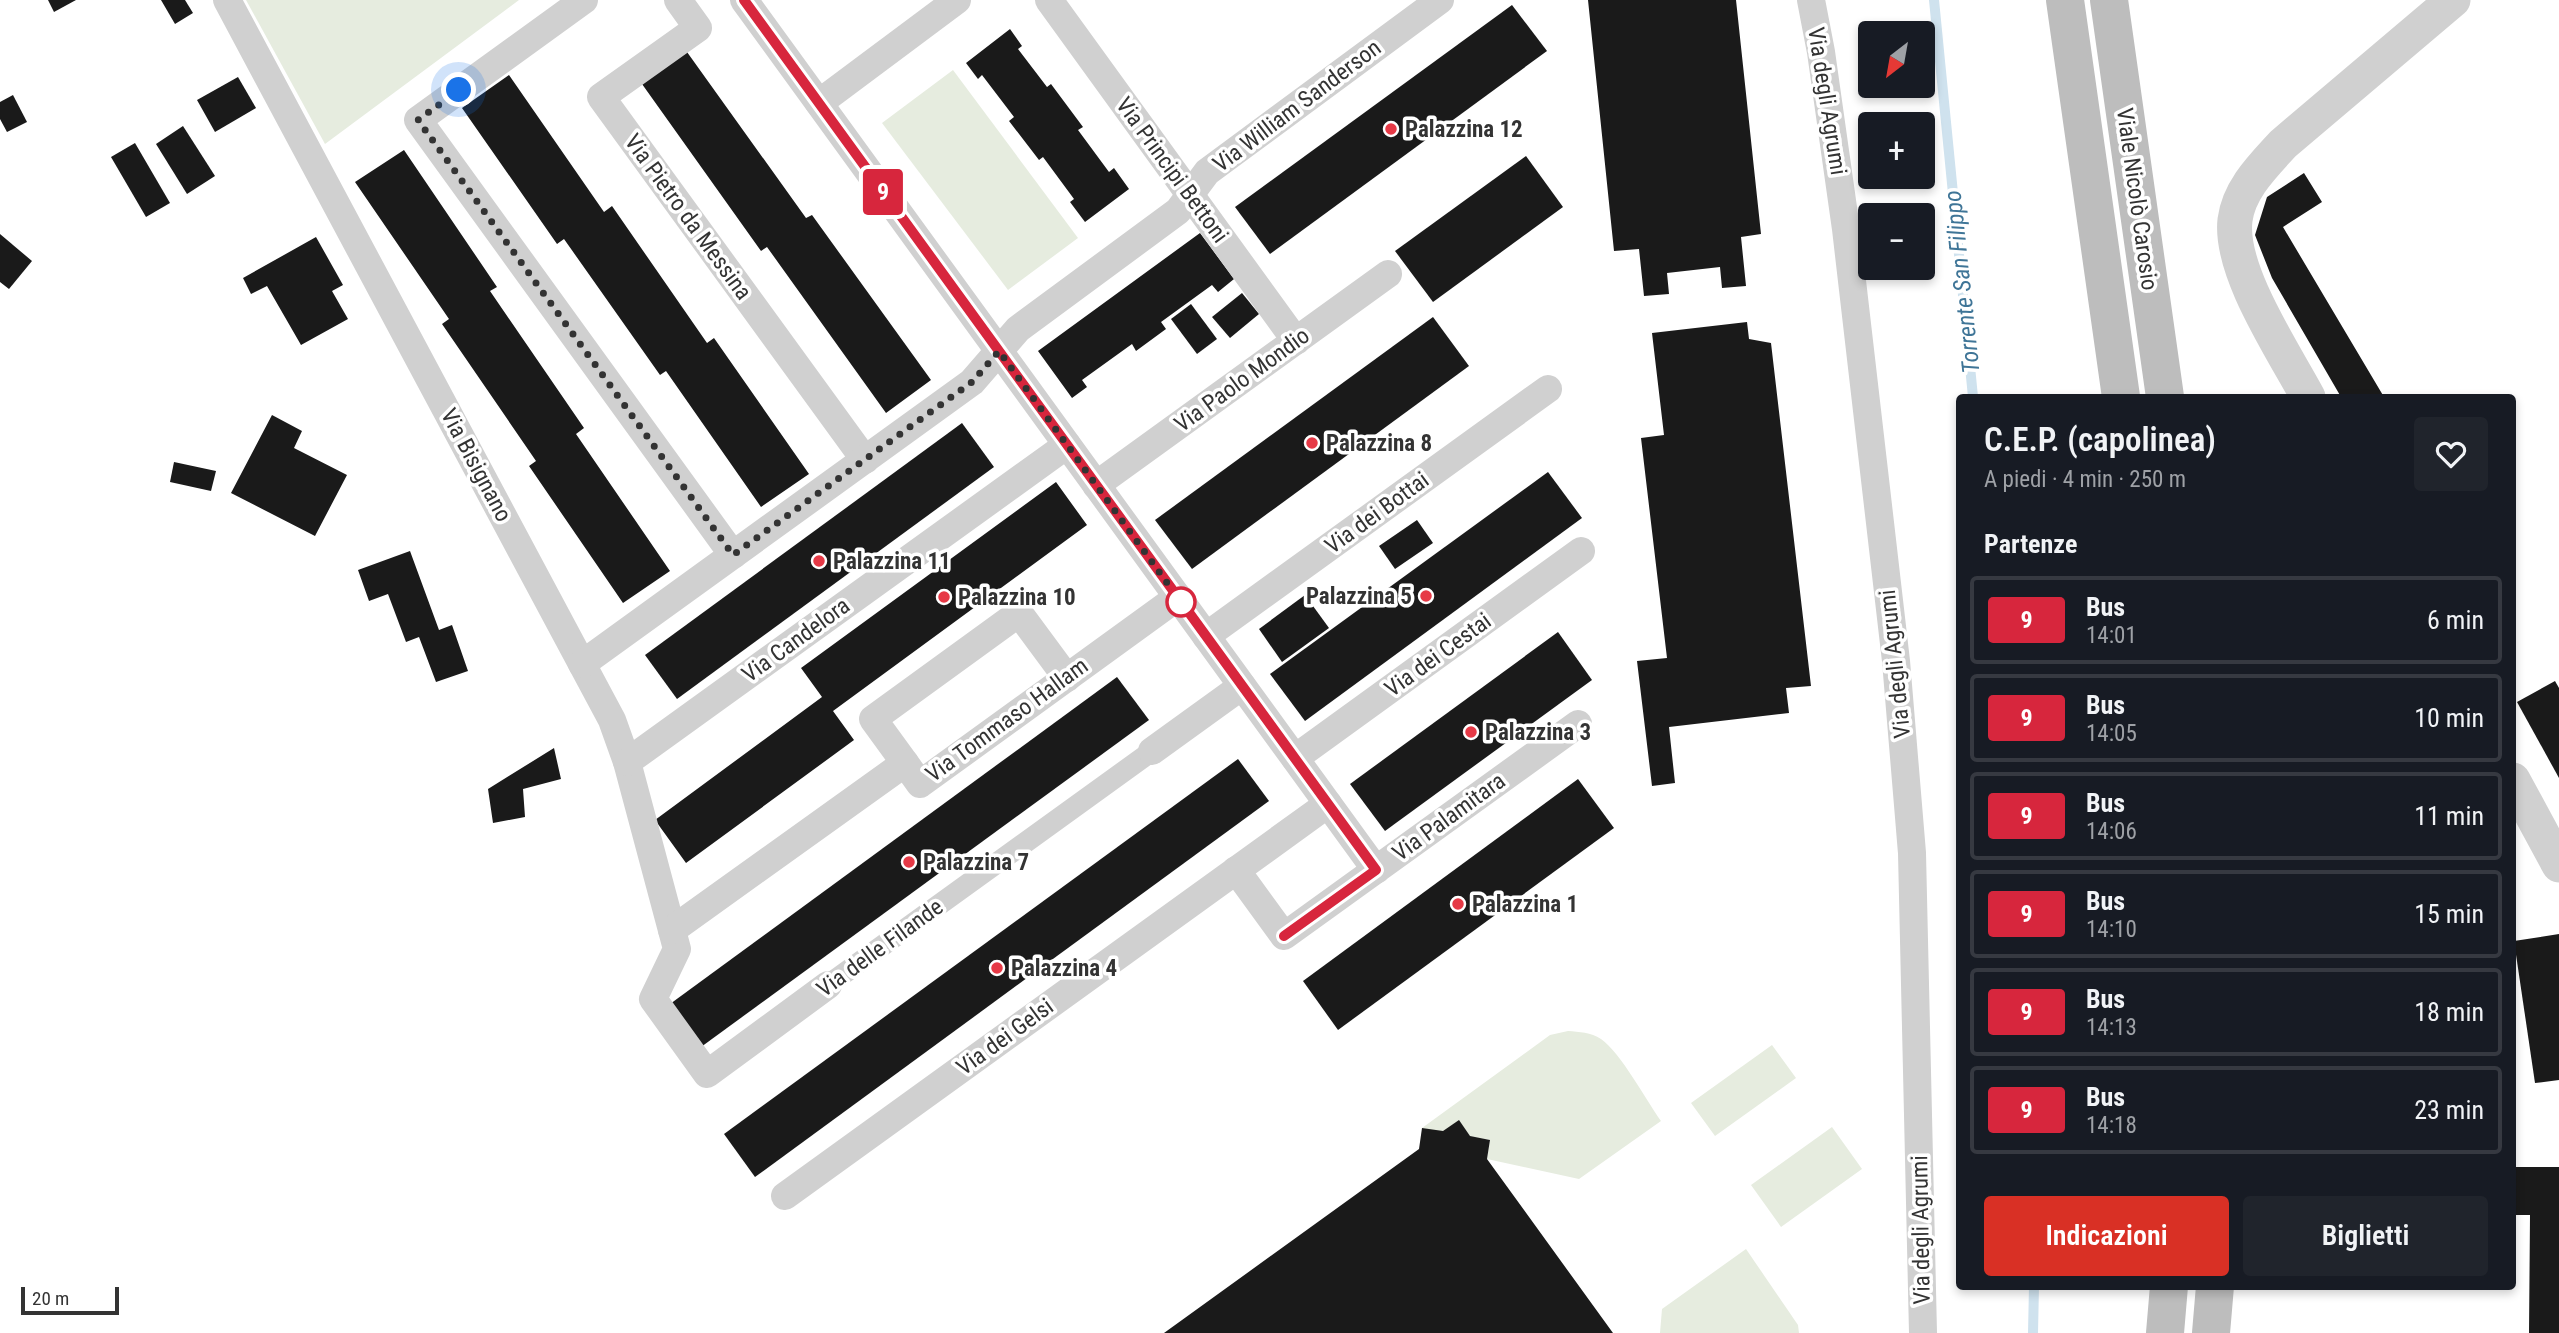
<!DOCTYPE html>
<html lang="it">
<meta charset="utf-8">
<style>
:root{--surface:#171b24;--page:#20242c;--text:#f1f3f6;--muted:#9ea1a6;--line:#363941;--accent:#d93025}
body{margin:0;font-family:"Roboto Condensed",sans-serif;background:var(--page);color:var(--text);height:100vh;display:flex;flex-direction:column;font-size:26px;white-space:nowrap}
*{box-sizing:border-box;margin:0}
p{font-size:23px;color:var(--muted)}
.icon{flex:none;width:38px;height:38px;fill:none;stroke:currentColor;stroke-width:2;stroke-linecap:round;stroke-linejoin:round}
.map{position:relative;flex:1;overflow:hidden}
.sheet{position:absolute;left:1956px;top:394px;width:560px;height:896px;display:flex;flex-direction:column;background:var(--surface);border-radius:7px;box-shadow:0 4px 10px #0003}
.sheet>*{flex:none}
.badge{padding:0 14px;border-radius:5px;font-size:24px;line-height:46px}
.needle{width:46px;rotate:211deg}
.tools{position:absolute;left:1858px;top:21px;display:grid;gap:14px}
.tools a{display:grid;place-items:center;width:77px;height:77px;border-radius:7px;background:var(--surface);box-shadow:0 4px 10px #0003;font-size:35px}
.scale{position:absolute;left:21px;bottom:18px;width:98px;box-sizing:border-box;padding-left:7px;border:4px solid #333;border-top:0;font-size:19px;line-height:24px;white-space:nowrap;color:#333;-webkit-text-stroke:5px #fff;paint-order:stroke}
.you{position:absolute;width:35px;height:35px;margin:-18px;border:5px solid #fff;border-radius:50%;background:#1a73e8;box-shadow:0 0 0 10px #1a73e833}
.map>.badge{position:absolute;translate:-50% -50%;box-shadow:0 0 0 4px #fff}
h2{padding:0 28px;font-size:26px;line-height:63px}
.round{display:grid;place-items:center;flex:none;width:74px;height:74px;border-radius:7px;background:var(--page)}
.head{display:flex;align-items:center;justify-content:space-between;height:119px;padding:0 28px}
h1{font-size:33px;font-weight:600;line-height:52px}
.button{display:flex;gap:14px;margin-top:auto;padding:14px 28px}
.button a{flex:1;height:80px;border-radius:7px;background:var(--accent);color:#fff;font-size:28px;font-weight:600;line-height:80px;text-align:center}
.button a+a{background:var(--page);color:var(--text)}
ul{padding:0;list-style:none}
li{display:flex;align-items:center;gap:21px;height:88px;margin:0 14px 10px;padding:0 14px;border:4px solid var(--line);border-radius:7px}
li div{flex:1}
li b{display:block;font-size:26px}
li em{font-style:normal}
li .badge{min-width:77px;font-weight:700;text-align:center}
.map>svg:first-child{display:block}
</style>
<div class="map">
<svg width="2559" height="1333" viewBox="0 0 2559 1333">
<rect width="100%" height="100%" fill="#fff"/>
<g fill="#e6ecdf">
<path d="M246 0H519L325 144Z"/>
<path d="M953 70 1078 238 1008 290 882 123Z"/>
<path d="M1568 1031C1579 1032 1591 1032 1601 1039 1621 1053 1646 1100 1661 1121L1579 1179 1487 1159 1490 1140 1422 1128 1550 1035Z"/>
<path d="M1772 1045 1796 1078 1715 1136 1691 1103Z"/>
<path d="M1832 1127 1862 1169 1781 1227 1751 1185Z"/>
<path d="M1746 1249 1798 1325 1799 1333H1660L1662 1309Z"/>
</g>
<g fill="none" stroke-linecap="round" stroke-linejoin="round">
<g stroke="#cfe2ee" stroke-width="10">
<path d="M1934 0 1973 397"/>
<path d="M2033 1333 2034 1286"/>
</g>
</g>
<g fill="#1a1a1a">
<path d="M48 0H76L54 12Z"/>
<path d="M161 0H185L193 13 175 24Z"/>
<path d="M1588 0H1736L1761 234 1741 237 1746 286 1722 288 1720 267 1667 273 1669 294 1644 296 1639 249 1614 251Z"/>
<path d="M1512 5 1547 51 1270 254 1235 207Z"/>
<path d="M1010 29 1022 46 1018 49 1047 87 1051 84 1083 127 1078 130 1109 172 1114 168 1129 189 1085 222 1070 202 1074 199 1043 157 1039 160 1009 121 1014 117 982 75 978 79 966 63Z"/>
<path d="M687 52 806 218 812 215 931 380 886 413 767 247 761 251 642 84Z"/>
<path d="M509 75 604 212 612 206 707 343 714 338 809 474 761 507 666 371 660 375 564 239 557 244 462 108Z"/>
<path d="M238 77 256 108 215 132 197 100Z"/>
<path d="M13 95 27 122 7 132 0 119V102Z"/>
<path d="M183 126 215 176 187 194 156 144Z"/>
<path d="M135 143 170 203 146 217 111 157Z"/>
<path d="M404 150 497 287 490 291 584 428 576 434 670 571 623 603 529 466 536 461 442 324 449 319 355 182Z"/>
<path d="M1526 156 1563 207 1433 302 1395 251Z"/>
<path d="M2304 173 2322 202 2283 227 2384 397H2341L2272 278 2255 235 2267 197Z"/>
<path d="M1200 233 1234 279 1218 292 1212 285 1161 322 1166 329 1136 351 1132 344 1082 380 1087 387 1072 398 1038 351Z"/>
<path d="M0 234 32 261 9 289 0 282Z"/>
<path d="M316 237 343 285 332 291 348 319 301 345 267 286 251 294 243 278Z"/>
<path d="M1242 293 1259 314 1230 338 1212 317Z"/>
<path d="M1191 304 1217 339 1197 354 1171 319Z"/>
<path d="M1433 317 1469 366 1192 569 1155 520Z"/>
<path d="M1747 322 1749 339 1771 343 1811 686 1786 688 1789 713 1669 727 1675 783 1652 786 1637 661 1667 658 1641 438 1664 435 1652 333Z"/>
<path d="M272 415 302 431 294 448 347 475 315 536 231 493Z"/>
<path d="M962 423 994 467 677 699 645 655Z"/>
<path d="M174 462 216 471 211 491 170 482Z"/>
<path d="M1548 472 1582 518 1305 721 1270 674Z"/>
<path d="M1056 482 1087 525 833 711 854 740 686 863 655 820 822 697 801 668Z"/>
<path d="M1417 520 1433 543 1395 569 1379 546Z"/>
<path d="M410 551 439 630 452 625 468 671 436 682 419 637 406 642 388 594 369 601 358 570Z"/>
<path d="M1305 595 1329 628 1282 662 1259 629Z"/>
<path d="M1558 632 1592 680 1385 831 1350 784Z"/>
<path d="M1117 677 1149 720 701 1047 670 1004Z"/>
<path d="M2555 681 2559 688V778L2517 702Z"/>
<path d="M554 748 561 779 523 789 525 817 493 823 488 789Z"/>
<path d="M1238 759 1269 801 755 1177 724 1134Z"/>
<path d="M1578 779 1614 828 1338 1030 1303 981Z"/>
<path d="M2559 934V1080L2535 1083 2514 941Z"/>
<path d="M1459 1120 1470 1136 1490 1140 1487 1159 1613 1333H1164L1419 1149 1422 1128 1443 1131Z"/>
<path d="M2513 1167H2559V1333H2529L2530 1215H2513Z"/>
</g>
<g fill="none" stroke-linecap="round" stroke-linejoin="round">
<path stroke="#d0d0d0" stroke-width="21" d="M828 985 1152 751"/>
<g stroke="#d0d0d0" stroke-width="28">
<path d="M227 0 612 720 627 762 677 949 653 999 707 1074 828 985"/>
<path d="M584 0 418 120 733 555"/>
<path d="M678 0 698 28 601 97 865 460"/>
<path d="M744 0 1376 870"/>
<path d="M1049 0 1296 341"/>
<path d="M1811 0 1821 52 1846 229 1896 661 1912 853 1923 1333"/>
<path d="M819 103 957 0"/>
<path d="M1096 485 1388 274"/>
<path d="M1206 636 1548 389"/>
<path d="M582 664 972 382 1018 329 1178 211 1207 172 1440 0"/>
<path d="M1152 751 1242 686"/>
<path d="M1295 758 1581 551"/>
<path d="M627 762 1067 445"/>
<path d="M905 763 873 719 1019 613 1067 678"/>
<path d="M1236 870 1284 936 1578 724"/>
<path d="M672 930 905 763 920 784 1178 597"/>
<path d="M785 1196 1328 804"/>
</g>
<g stroke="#d0d0d0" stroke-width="35">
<path d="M2308 397C2284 352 2229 271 2235 220 2239 189 2263 166 2283 144L2453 0"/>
<path d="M2513 780 2559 865"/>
</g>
<g stroke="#bdbdbd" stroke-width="38">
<path d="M2065 0 2121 397"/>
<path d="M2109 0 2165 397"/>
<path d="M2165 1333 2169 1286"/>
<path d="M2211 1333 2215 1286"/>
</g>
</g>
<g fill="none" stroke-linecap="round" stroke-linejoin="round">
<defs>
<path id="line" d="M744 0 1376 870 1284 936"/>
</defs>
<use href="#line" stroke="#fff" stroke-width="16"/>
<use href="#line" stroke="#d7263d" stroke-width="10"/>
<path stroke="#333" stroke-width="7" stroke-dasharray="0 12.6" d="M459 90 418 120 733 555 972 382 999 351 1181 602"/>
</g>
<g fill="#e63946" stroke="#fff" stroke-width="2.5">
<circle cx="1391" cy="129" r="7"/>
<circle cx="1312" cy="443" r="7"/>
<circle cx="819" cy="561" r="7"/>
<circle cx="1426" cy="596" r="7"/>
<circle cx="944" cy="597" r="7"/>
<circle cx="1471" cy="732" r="7"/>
<circle cx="909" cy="862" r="7"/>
<circle cx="1458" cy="904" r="7"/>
<circle cx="997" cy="968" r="7"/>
</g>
<circle fill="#fff" stroke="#d7263d" stroke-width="3.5" cx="1181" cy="602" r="14"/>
<g text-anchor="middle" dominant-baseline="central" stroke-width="7" stroke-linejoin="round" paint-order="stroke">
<g font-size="23" fill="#333" stroke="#fff">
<text transform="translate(1827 101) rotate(81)">Via degli Agrumi</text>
<text transform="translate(1297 106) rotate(-37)">Via William Sanderson</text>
<text transform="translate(1172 170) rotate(54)">Via Principi Bettoni</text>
<text transform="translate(2137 199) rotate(82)">Viale Nicolò Carosio</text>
<text transform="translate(688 217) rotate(54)">Via Pietro da Messina</text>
<text transform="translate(1242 380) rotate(-36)">Via Paolo Mondio</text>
<text transform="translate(476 465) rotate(62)">Via Bisignano</text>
<text transform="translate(1377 513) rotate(-36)">Via dei Bottai</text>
<text transform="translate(796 640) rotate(-36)">Via Candelora</text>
<text transform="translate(1438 655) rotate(-36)">Via dei Cestai</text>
<text transform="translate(1895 664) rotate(-96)">Via degli Agrumi</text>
<text transform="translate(1007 720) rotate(-36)">Via Tommaso Hallam</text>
<text transform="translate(1449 817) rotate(-36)">Via Palamitara</text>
<text transform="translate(880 948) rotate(-36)">Via delle Filande</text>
<text transform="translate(1005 1037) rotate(-36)">Via dei Gelsi</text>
<text transform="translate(1921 1230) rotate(-91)">Via degli Agrumi</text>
</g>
<g font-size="23" font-weight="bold" fill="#333" stroke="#fff" text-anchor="start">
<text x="1405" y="129">Palazzina 12</text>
<text x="1326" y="443">Palazzina 8</text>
<text x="833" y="561">Palazzina 11</text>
<text x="1412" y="596" text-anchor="end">Palazzina 5</text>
<text x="958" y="597">Palazzina 10</text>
<text x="1485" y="732">Palazzina 3</text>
<text x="923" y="862">Palazzina 7</text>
<text x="1472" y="904">Palazzina 1</text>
<text x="1011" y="968">Palazzina 4</text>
</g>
<g font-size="24" font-style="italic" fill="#3f7597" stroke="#fff">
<text transform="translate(1962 282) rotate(-96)">Torrente San Filippo</text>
</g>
</g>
</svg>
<div class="tools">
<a><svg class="needle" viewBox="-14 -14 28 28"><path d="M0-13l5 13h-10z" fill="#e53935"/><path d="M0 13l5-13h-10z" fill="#9ea1a6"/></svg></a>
<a>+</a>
<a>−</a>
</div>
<div class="scale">20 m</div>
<div class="you" style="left:459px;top:90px"></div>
<b class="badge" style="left:883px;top:192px;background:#d7263d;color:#fff">9</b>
<section class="sheet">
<div class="head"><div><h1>C.E.P. (capolinea)</h1><p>A piedi · 4 min · 250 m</p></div><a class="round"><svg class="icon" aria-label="heart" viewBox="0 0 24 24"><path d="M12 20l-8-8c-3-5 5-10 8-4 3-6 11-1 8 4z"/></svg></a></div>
<h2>Partenze</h2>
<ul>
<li><span class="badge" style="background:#d7263d;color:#fff">9</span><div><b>Bus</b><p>14:01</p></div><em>6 min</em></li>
<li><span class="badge" style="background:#d7263d;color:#fff">9</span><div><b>Bus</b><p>14:05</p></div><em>10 min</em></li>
<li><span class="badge" style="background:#d7263d;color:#fff">9</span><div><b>Bus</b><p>14:06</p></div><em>11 min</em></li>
<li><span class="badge" style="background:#d7263d;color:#fff">9</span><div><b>Bus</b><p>14:10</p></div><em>15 min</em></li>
<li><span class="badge" style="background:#d7263d;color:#fff">9</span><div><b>Bus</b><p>14:13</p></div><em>18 min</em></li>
<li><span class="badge" style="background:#d7263d;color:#fff">9</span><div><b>Bus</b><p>14:18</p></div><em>23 min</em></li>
</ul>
<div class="button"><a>Indicazioni</a><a>Biglietti</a></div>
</section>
</div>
